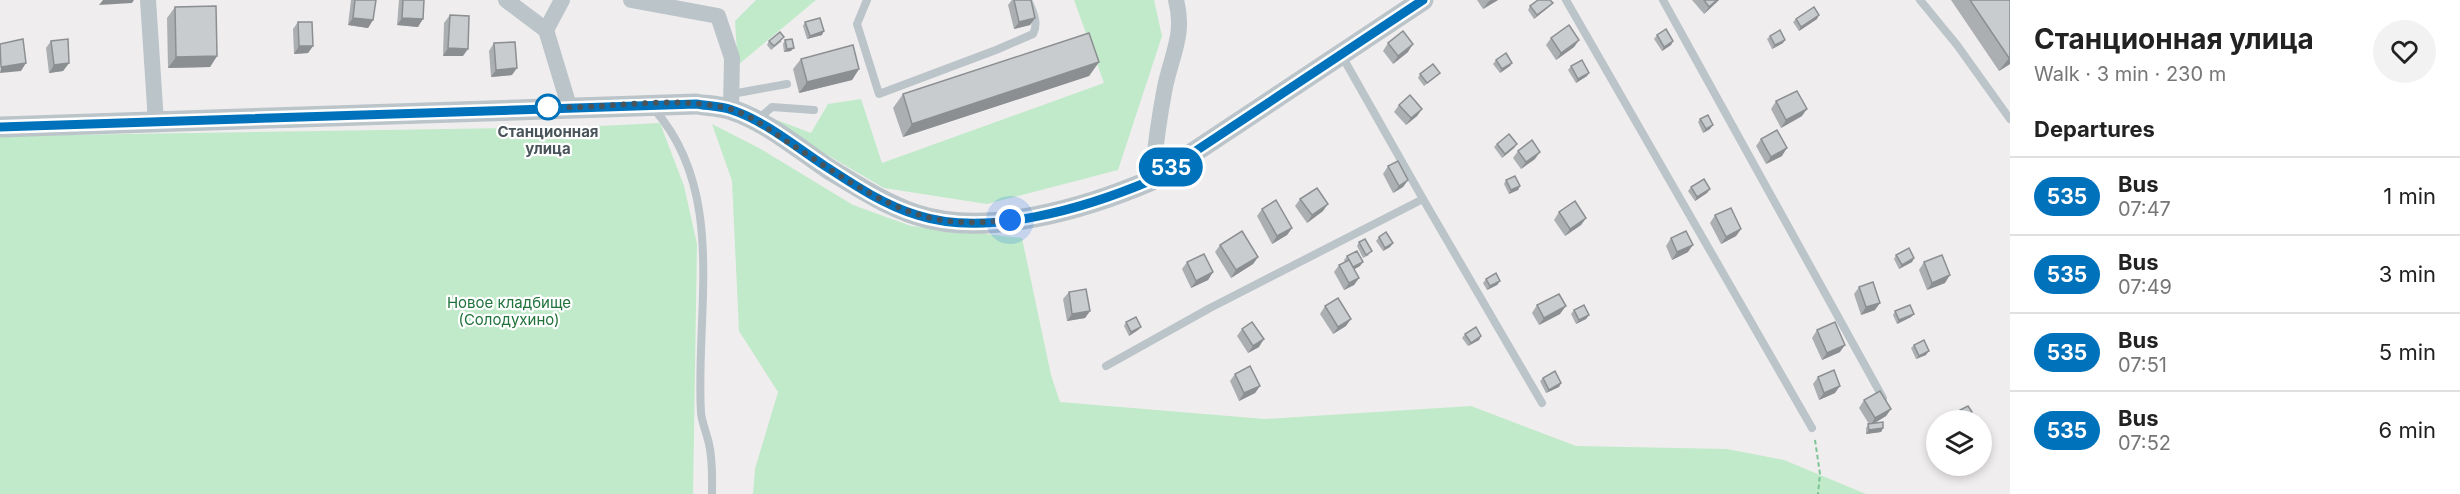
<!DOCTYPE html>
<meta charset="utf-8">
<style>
:root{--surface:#fff;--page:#f2f2f2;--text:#222;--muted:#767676;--line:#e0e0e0}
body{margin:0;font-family:Inter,sans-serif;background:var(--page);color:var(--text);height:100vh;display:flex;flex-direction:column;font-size:22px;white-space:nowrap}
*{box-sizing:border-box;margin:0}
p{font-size:20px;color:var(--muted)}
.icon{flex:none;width:33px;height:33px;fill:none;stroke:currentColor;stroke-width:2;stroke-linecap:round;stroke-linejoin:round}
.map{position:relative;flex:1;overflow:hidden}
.panel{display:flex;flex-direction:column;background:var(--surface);width:450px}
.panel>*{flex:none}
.badge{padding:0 12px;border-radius:20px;font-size:21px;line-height:39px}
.fabs{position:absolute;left:1926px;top:410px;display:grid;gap:12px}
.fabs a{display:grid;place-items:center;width:66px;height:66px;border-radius:50%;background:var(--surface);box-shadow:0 3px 9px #0003;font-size:30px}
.you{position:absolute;width:30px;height:30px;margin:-15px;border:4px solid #fff;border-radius:50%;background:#1a73e8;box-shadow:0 0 0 9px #1a73e833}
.map>.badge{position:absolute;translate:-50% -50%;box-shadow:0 0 0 3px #fff}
h2{padding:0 24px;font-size:22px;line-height:54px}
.round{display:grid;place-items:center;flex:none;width:63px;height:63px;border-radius:32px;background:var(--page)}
.overview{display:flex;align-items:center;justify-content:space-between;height:102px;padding:0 24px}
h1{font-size:28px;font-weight:700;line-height:45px}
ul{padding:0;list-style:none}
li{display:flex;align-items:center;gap:18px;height:78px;padding:0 24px;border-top:2px solid var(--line)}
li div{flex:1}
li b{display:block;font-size:22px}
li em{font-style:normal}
li .badge{min-width:66px;font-weight:700;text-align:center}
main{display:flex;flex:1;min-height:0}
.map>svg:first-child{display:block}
</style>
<main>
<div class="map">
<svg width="2010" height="494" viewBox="0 0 2010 494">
<rect width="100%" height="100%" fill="#f0edee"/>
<g fill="#c0eac9">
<path d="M756 0H816L738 65 735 21Z"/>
<path d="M1074 0H1154L1162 36 1118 170 987 204 884 188 776 125 777 120 811 133 828 104 861 99 882 163 1104 83Z"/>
<path d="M660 123 684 186 697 244 693 494H0V136L579 127Z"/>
<path d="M712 124 759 148 853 205 911 226 1022 238 1051 375 1060 402 1265 419 1471 406 1576 446 1727 449 1784 460 1866 494H753L755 469 778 392 739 331 732 181Z"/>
</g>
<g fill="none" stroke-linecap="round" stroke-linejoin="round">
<path stroke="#7bc493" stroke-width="2" stroke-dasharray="4.5 3" stroke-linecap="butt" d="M1815 440 1820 474 1818 494"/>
<g stroke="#bac4c9" stroke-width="8">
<path d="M867 0 857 24 879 94 996 50 1033 34C1039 23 1033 11 1028 0"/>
<path d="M1566 0 1812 428"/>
<path d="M1663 0 1883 398"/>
<path d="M1920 0 1957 45 2010 119"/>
<path d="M1342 56 1423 199"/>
<path d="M732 94 787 84"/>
<path d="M654 109C728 193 695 312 701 413 702 423 707 434 709 444 713 461 712 477 712 494"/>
<path d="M756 121 772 107 814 110"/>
<path d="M1106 366 1210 308 1423 199 1542 403"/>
</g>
<g stroke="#bac4c9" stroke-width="16">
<path d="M148 0 156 122"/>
<path d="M506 0 546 30 569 106"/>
<path d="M631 0 718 16 732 58 731 109"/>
<path d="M546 30 562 0"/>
<path d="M1152 180C1155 148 1159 118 1165 87 1172 54 1185 34 1176 0"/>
</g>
<path stroke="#bac4c9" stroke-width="21" d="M0 127 696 104C708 106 721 106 732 110 766 121 799 149 829 169 857 186 886 205 917 215 987 238 1087 208 1152 180L1423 0"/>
</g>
<g fill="#acafb2">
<path d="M351 0H376L373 20 368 28 348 25Z"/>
<path d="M399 0H424L418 27 397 25Z"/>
<path d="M1012 0H1031L1035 18 1030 25 1014 29 1008 5Z"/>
<path d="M1477 0H1498L1483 9Z"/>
<path d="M1692 0H1719L1704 14Z"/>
<path d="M1951 0H2010V64L1999 71Z"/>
<path d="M1553 3 1550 6 1534 19 1528 10 1530 6Z"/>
<path d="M175 7 217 56 210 67 168 68 167 18Z"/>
<path d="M450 15 463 56H443L444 23Z"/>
<path d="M1796 19H1817L1799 31 1793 22Z"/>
<path d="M298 22 313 46 308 53 294 54 293 29Z"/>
<path d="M805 22 822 35 807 39 803 26Z"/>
<path d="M1657 35 1673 41 1671 45 1662 51 1654 39Z"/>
<path d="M1770 36 1783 43 1772 49 1767 39Z"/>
<path d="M1551 38 1579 40 1574 47 1556 60 1546 45Z"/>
<path d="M785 40 791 51 784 52 783 44Z"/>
<path d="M51 41 69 63 63 71 49 73 46 48Z"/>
<path d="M769 41H782L771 50 767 45Z"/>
<path d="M494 43 512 75 491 77 489 51Z"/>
<path d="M1388 43 1408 52 1393 64 1383 51Z"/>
<path d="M801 59 859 69 852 80 799 93 793 69Z"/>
<path d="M1496 60 1512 63 1510 66 1500 73 1493 64Z"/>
<path d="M1099 62 1089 76 903 137 893 108 903 94Z"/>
<path d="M1571 66 1587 76 1576 83 1568 70Z"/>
<path d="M1440 73 1437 76 1424 86 1418 78 1420 74Z"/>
<path d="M1776 101 1802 116 1781 128 1771 109Z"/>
<path d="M1399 105 1422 109 1417 116 1406 125 1394 112Z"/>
<path d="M1700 119 1710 129 1703 133 1698 122Z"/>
<path d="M1761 139 1782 156 1766 164 1756 146Z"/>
<path d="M1497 144H1517L1514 148 1502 158 1494 147Z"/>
<path d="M1518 151 1535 159 1521 169 1513 158Z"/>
<path d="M1388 166 1408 180 1403 187 1393 193 1383 174Z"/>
<path d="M1506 180 1520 186 1518 190 1509 194 1504 184Z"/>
<path d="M1691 187 1710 189 1707 193 1695 201 1688 191Z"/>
<path d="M1300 199 1323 211 1307 223 1295 206Z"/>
<path d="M1262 209 1292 228 1287 235 1272 244 1257 216Z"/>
<path d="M1559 212 1586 218 1581 225 1565 236 1554 220Z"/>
<path d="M1715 215 1741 229 1736 236 1721 244 1710 223Z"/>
<path d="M1379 237 1393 243 1390 247 1383 251 1376 241Z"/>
<path d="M1671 238 1688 252 1672 260 1666 246Z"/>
<path d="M1359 242 1369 255 1363 258 1357 246Z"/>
<path d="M1220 245 1258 257 1253 264 1231 278 1215 252Z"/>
<path d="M1896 255 1914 258 1912 262 1899 269 1894 259Z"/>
<path d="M1347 256 1360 266 1354 269 1359 278 1354 285 1344 290 1334 272 1339 265 1345 262 1344 260Z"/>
<path d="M1187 262 1213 272 1208 280 1191 288 1182 269Z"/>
<path d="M1924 262 1945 283 1927 290 1919 270Z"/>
<path d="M1486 279 1500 281 1497 285 1487 290 1483 283Z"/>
<path d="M1859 287 1875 310 1861 315 1854 294Z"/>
<path d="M1069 292 1090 311 1085 318 1067 321 1063 299Z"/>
<path d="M1537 305 1560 314 1539 325 1532 313Z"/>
<path d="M1325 306 1346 326 1333 334 1320 314Z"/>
<path d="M1574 310 1589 315 1586 319 1576 324 1571 314Z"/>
<path d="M1895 311 1914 314 1911 317 1897 324 1893 315Z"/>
<path d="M1126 322 1141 327 1138 330 1129 336 1124 326Z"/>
<path d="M1242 329 1259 347 1248 353 1237 336Z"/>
<path d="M1817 330 1840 352 1822 360 1812 338Z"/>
<path d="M1465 334 1481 336 1479 340 1468 346 1462 338Z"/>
<path d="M1914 345 1926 355 1916 359 1911 348Z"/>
<path d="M1235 374 1260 386 1255 393 1239 401 1230 381Z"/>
<path d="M1818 377 1835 393 1819 400 1813 384Z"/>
<path d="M1543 378 1561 383 1559 387 1546 393 1540 381Z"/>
<path d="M1864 400 1891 409 1886 416 1874 423 1883 428 1881 432 1866 434V428L1869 424 1859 408Z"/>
<path d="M1960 410 1972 412 1969 416 1961 420 1958 414Z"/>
</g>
<g fill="#8c8f91">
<path d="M103 0H134L132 3 99 5Z"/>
<path d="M1491 0H1498L1483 9 1488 2Z"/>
<path d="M1717 0H1719L1704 14 1709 7Z"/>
<path d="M1553 3 1550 6 1534 19 1537 15Z"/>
<path d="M1819 15 1817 19 1799 31 1801 27Z"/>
<path d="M353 18 373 20 368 28 348 25Z"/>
<path d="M402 18 423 19 418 27 397 25Z"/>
<path d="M1035 18 1030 25 1014 29 1019 22Z"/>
<path d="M824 31 822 35 807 39 810 36Z"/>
<path d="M1579 40 1574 47 1556 60 1561 53Z"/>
<path d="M1785 40 1783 43 1772 49 1775 45Z"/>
<path d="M1673 41 1671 45 1662 51 1664 47Z"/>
<path d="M1413 44 1408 52 1393 64 1398 56Z"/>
<path d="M299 46H313L308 53 294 54Z"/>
<path d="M448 48 468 49 463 56H443Z"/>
<path d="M794 48 791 51 784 52 787 49Z"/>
<path d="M217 56 210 67 168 68 176 57Z"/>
<path d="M2010 57V64L1999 71 2009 58Z"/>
<path d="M1099 62 1089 76 903 137 912 124Z"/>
<path d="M26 63 21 71 0 73 1 67Z"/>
<path d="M69 63 63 71 49 73 54 65Z"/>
<path d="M1512 63 1510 66 1500 73 1502 69Z"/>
<path d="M517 68 512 75 491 77 496 70Z"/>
<path d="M859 69 852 80 799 93 807 82Z"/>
<path d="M1589 73 1587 76 1576 83 1578 79Z"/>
<path d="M1422 109 1417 116 1406 125 1411 118Z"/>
<path d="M1807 109 1802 116 1781 128 1786 120Z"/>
<path d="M1713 125 1710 129 1703 133 1706 129Z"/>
<path d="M1517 144 1514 148 1502 158 1505 154Z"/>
<path d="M1787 148 1782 156 1766 164 1771 157Z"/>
<path d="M1540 152 1535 159 1521 169 1526 162Z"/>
<path d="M1408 180 1403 187 1393 193 1399 186Z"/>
<path d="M1520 186 1518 190 1509 194 1511 190Z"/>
<path d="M1710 189 1707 193 1695 201 1697 197Z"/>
<path d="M1328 204 1323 211 1307 223 1312 215Z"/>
<path d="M1586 218 1581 225 1565 236 1570 229Z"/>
<path d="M1292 228 1287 235 1272 244 1277 236Z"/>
<path d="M1741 229 1736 236 1721 244 1726 237Z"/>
<path d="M1393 243 1390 247 1383 251 1385 248Z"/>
<path d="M1693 245 1688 252 1672 260 1677 252Z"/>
<path d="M1258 257 1253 264 1231 278 1236 270Z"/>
<path d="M1914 258 1912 262 1899 269 1902 265Z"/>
<path d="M1363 262 1360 266 1351 271 1353 267Z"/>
<path d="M1213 272 1208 280 1191 288 1196 281Z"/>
<path d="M1950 275 1945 283 1927 290 1932 283Z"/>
<path d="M1359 278 1354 285 1344 290 1349 283Z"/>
<path d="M1500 281 1497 285 1487 290 1490 286Z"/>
<path d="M1880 303 1875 310 1861 315 1866 307Z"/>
<path d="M1566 306 1560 314 1539 325 1544 318Z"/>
<path d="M1090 311 1085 318 1067 321 1072 314Z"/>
<path d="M1914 314 1911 317 1897 324 1899 320Z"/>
<path d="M1589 315 1586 319 1576 324 1579 320Z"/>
<path d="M1351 319 1346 326 1333 334 1338 327Z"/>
<path d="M1141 327 1138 330 1129 336 1131 332Z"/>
<path d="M1481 336 1479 340 1468 346 1471 343Z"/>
<path d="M1264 339 1259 347 1248 353 1253 346Z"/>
<path d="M1845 345 1840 352 1822 360 1827 353Z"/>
<path d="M1929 351 1926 355 1916 359 1919 356Z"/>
<path d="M1561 383 1559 387 1546 393 1549 390Z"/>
<path d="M1260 386 1255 393 1239 401 1244 393Z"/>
<path d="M1840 386 1835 393 1819 400 1824 393Z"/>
<path d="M1891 409 1886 416 1870 426 1875 418Z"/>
<path d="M1972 412 1969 416 1961 420 1964 416Z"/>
<path d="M1883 428 1881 432 1866 434 1869 430Z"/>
</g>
<g fill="#c8cccf" stroke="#8c8f91" stroke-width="1.5">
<path d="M355 0H376L373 20 353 18Z"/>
<path d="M403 0H424L423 19 402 18Z"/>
<path d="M1014 0H1031L1035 18 1019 22Z"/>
<path d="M1538 0H1550L1553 3 1537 15 1530 6Z"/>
<path d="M1704 0H1717L1709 7Z"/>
<path d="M1970 0H2010V57L2009 58Z"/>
<path d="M216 6 217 56 176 57 175 7Z"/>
<path d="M1814 7 1819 15 1801 27 1796 19Z"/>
<path d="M450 15 469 16 468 49 448 48Z"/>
<path d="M820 18 824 31 810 36 805 22Z"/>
<path d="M298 22H312L313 46H299Z"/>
<path d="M1569 25 1579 40 1561 53 1551 38Z"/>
<path d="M1666 29 1673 41 1664 47 1657 35Z"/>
<path d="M1780 30 1785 40 1775 45 1770 36Z"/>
<path d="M1403 31 1413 44 1398 56 1388 43Z"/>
<path d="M780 32 784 37 774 46 769 41Z"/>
<path d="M1089 33 1099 62 912 124 903 94Z"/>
<path d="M23 39 26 63 1 67 0 44Z"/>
<path d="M68 39 69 63 54 65 51 41Z"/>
<path d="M792 39 794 48 787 49 785 40Z"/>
<path d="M515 42 517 68 496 70 494 43Z"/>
<path d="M853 45 859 69 807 82 801 59Z"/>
<path d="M1506 53 1512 63 1502 69 1496 60Z"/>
<path d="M1582 60 1589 73 1578 79 1571 66Z"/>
<path d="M1433 64 1440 73 1427 83 1420 74Z"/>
<path d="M1797 91 1807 109 1786 120 1776 101Z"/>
<path d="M1410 95 1422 109 1411 118 1399 105Z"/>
<path d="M1708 115 1713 125 1706 129 1700 119Z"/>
<path d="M1777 130 1787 148 1771 157 1761 139Z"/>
<path d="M1509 134 1517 144 1505 154 1497 144Z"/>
<path d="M1532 140 1540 152 1526 162 1518 151Z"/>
<path d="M1398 161 1408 180 1399 186 1388 166Z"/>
<path d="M1515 176 1520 186 1511 190 1506 180Z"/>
<path d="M1704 179 1710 189 1697 197 1691 187Z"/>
<path d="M1317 188 1328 204 1312 215 1300 199Z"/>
<path d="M1276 200 1292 228 1277 236 1262 209Z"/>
<path d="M1575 201 1586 218 1570 229 1559 212Z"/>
<path d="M1731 208 1741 229 1726 237 1715 215Z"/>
<path d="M1242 231 1258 257 1236 270 1220 245Z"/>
<path d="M1686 231 1693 245 1677 252 1671 238Z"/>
<path d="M1386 232 1393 243 1385 248 1379 237Z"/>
<path d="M1365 239 1372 251 1366 255 1359 242Z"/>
<path d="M1909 248 1914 258 1902 265 1896 255Z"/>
<path d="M1357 251 1363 262 1353 267 1347 256Z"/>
<path d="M1204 254 1213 272 1196 281 1187 262Z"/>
<path d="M1942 255 1950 275 1932 283 1924 262Z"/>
<path d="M1349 260 1359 278 1349 283 1339 265Z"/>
<path d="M1496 273 1500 281 1490 286 1486 279Z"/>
<path d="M1873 282 1880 303 1866 307 1859 287Z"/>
<path d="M1086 289 1090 311 1072 314 1069 292Z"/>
<path d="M1559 294 1566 306 1544 318 1537 305Z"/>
<path d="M1338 298 1351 319 1338 327 1325 306Z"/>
<path d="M1584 305 1589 315 1579 320 1574 310Z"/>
<path d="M1910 305 1914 314 1899 320 1895 311Z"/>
<path d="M1136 317 1141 327 1131 332 1126 322Z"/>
<path d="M1252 322 1264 339 1253 346 1242 329Z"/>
<path d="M1835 322 1845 345 1827 353 1817 330Z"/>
<path d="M1476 327 1481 336 1471 343 1465 334Z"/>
<path d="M1924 340 1929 351 1919 356 1914 345Z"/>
<path d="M1250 366 1260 386 1244 393 1235 374Z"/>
<path d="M1834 370 1840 386 1824 393 1818 377Z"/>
<path d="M1555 371 1561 383 1549 390 1543 378Z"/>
<path d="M1880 391 1891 409 1875 418 1864 400Z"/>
<path d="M1968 406 1972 412 1964 416 1960 410Z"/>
<path d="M1883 422V428L1869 430 1868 424Z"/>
</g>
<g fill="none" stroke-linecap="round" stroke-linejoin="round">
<defs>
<path id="line" d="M0 127 696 104C708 106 721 106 732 110 765 121 796 147 825 166 854 185 884 205 917 215 987 238 1086 208 1152 180L1423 0"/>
</defs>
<use href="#line" stroke="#fff" stroke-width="14"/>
<use href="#line" stroke="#0072bc" stroke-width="9"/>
<path stroke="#485459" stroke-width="6" stroke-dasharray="0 10.8" d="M548 107C608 110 671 94 730 109 753 115 776 135 797 148 847 180 899 219 960 222 977 223 994 221 1010 220"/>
</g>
<circle fill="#fff" stroke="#0072bc" stroke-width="3" cx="548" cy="107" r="12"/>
<g text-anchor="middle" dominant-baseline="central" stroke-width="4.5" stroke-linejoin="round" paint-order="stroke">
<g font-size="15" font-weight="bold" fill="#485459" stroke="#fff">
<text x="548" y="131">Станционная<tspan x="548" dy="17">улица</tspan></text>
</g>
<g font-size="15" fill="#20723b" stroke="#fff">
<text x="509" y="302">Новое кладбище<tspan x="509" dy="17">(Солодухино)</tspan></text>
</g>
</g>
</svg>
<div class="fabs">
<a><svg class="icon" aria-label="layers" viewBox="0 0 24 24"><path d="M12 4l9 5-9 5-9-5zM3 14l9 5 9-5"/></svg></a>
</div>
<div class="you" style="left:1010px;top:220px"></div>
<b class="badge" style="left:1171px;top:167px;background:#0072bc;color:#fff">535</b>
</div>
<section class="panel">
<div class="overview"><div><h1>Станционная улица</h1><p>Walk · 3 min · 230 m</p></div><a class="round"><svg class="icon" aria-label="heart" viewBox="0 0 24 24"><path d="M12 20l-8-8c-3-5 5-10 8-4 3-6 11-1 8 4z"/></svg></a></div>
<h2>Departures</h2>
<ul>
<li><span class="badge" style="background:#0072bc;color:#fff">535</span><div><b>Bus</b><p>07:47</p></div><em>1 min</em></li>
<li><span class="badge" style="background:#0072bc;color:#fff">535</span><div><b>Bus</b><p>07:49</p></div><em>3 min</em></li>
<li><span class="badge" style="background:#0072bc;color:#fff">535</span><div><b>Bus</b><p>07:51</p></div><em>5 min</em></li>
<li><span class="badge" style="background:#0072bc;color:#fff">535</span><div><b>Bus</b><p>07:52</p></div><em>6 min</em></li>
</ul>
</section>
</main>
